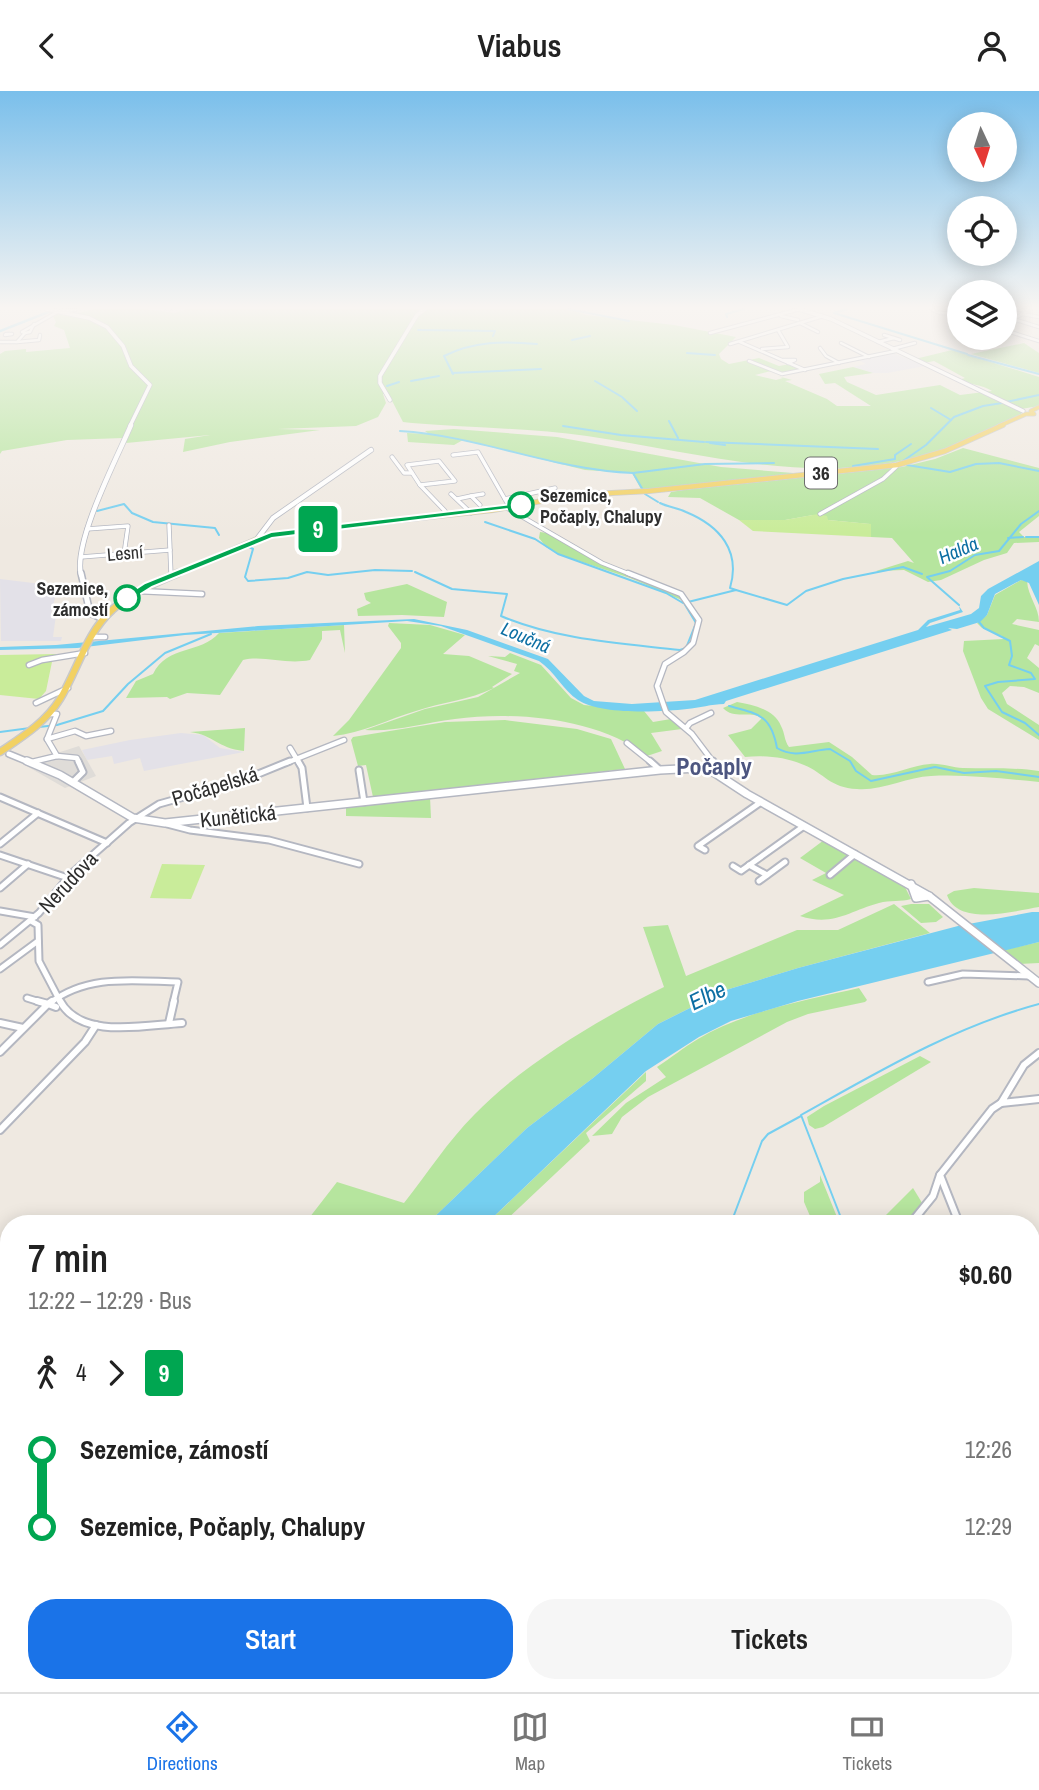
<!DOCTYPE html>
<meta charset="utf-8">
<style>
:root{--surface:#fff;--page:#f6f6f6;--text:#222;--muted:#767676;--line:#e0e0e0;--accent:#1a73e8}
body{margin:0;font-family:"Archivo Narrow",sans-serif;background:var(--page);color:var(--text);height:100vh;display:flex;flex-direction:column;font-size:26px;white-space:nowrap}
*{box-sizing:border-box;margin:0}
p{font-size:23px;color:var(--muted)}
.icon{flex:none;width:38px;height:38px;fill:none;stroke:currentColor;stroke-width:2;stroke-linecap:round;stroke-linejoin:round}
.map{position:relative;flex:1;overflow:hidden}
.side{position:absolute;left:0px;top:1124px;width:1040px;height:478px;display:flex;flex-direction:column;background:var(--surface);border-radius:28px 28px 0 0;box-shadow:0 4px 18px #0003}
.side>*{flex:none}
.badge{padding:0 14px;border-radius:5px;font-size:24px;line-height:46px}
.needle{width:46px;rotate:176deg}
.controls{position:absolute;left:947px;top:21px;display:grid;gap:14px}
.controls a{display:grid;place-items:center;width:70px;height:70px;border-radius:50%;background:var(--surface);box-shadow:0 4px 18px #0003;font-size:35px}
.map>.badge{position:absolute;translate:-50% -50%;box-shadow:0 0 0 4px #fff}
.legs{display:flex;align-items:center;gap:10px;height:77px;padding:0 28px;font-size:23px}
.legs p{margin-inline-start:auto}
.overview{display:flex;align-items:center;justify-content:space-between;height:119px;padding:0 28px}
h1{font-size:38px;font-weight:600;line-height:52px}
.button{display:flex;gap:14px;margin-top:auto;padding:14px 28px}
.button a{flex:1;height:80px;border-radius:28px;background:var(--accent);color:#fff;font-size:28px;font-weight:600;line-height:80px;text-align:center}
.button a+a{background:var(--page);color:var(--text)}
ul{padding:0 28px;list-style:none}
li{display:flex;align-items:center;gap:24px;height:77px;font-size:26px}
li i{display:grid;place-items:center;width:10px;height:100%;margin:0 9px;background:currentColor}
li i::after{content:'';width:18px;height:18px;margin:-9px;border:5px solid;border-radius:50%;background:var(--surface)}
li p{margin-inline-start:auto}
li:first-child i{background:linear-gradient(#0000 50%,currentColor 0)}
li:last-child i{background:linear-gradient(currentColor 50%,#0000 0)}
header{display:flex;justify-content:space-between;align-items:center;height:91px;padding:0 28px;background:var(--surface);font-size:32px;font-weight:600}
.tab-bar{display:flex;justify-content:space-around;align-items:center;height:98px;border-top:2px solid var(--line);background:var(--surface);font-size:19px;color:var(--muted)}
.tab-bar a{display:grid;justify-items:center;gap:4px}
.tab-bar .current{color:var(--accent)}
.map>svg:first-child{display:block}
</style>
<header><svg class="icon" aria-label="back" viewBox="0 0 24 24"><path d="M15 5l-7 7 7 7"/></svg>Viabus<svg class="icon" aria-label="person" viewBox="0 0 24 24"><circle cx="12" cy="8" r="4"/><path d="M4 21q1-7 8-7t8 7"/></svg></header>
<div class="map">
<svg width="1039" height="1601" viewBox="0 0 1039 1601">
<rect width="100%" height="100%" fill="#efe9e1"/>
<g fill="#e3e1e8">
<path d="M893 262 925 275 887 282H873L853 276 866 273 858 269Z"/>
<path d="M0 488 58 495 51 523 56 524 53 546H62L61 550H1Z"/>
<path d="M181 642 203 644 220 657 244 661 144 680 140 667 114 673 112 665 87 669 82 659 130 649Z"/>
</g>
<g fill="#b6e59e">
<path d="M93 218H145L175 222 186 218H569L586 224 674 234 736 246 719 263 721 268 729 273 759 267 779 275 790 273 801 278 780 282 748 270H747L771 280 755 284 776 289 783 287 778 285 792 289 785 290 827 308 837 315H871L835 292 825 293 819 283 853 276 873 282 844 286 847 291 876 304 940 294 960 304 992 300C981 293 970 294 958 289L965 287 934 270 924 272 915 268 952 259 1039 286V315L1021 318V323L1015 326C990 337 964 352 938 360 821 399 703 362 587 345 529 337 470 337 412 332L403 331 388 302 383 303 386 312 378 326 356 335 278 338 320 339 230 351 183 361 185 348 210 344 126 352 134 331H130L123 347 67 349 2 360 0 363V263L5 260 26 258V261L70 257 64 239 54 235 56 231 53 225 57 221 76 223Z"/>
<path d="M1024 252 1039 262V282L971 263Z"/>
<path d="M454 338 557 346 721 376 806 383 642 400 632 382 585 379 463 349 454 354 408 351 407 342 429 343 425 340Z"/>
<path d="M963 357 1039 377V425L1019 441 1024 446 1039 447V451L1014 452 1007 462 984 469 941 489 928 491 904 479 876 480 908 470 914 472 892 447 871 446 870 433 828 429 813 424 785 429H739L700 407 668 406 671 401 683 399 902 376 935 368Z"/>
<path d="M540 441 547 442 581 461 678 503 684 510 630 487 561 464 546 456 539 447Z"/>
<path d="M1021 489 1027 490C1028 506 1039 516 1039 531L1017 528 1012 533 1039 539V555L1035 553 1027 567 1039 577V602L1024 596 1010 595 1002 602 1007 613 1039 634V649L988 618 981 607 963 560 964 550 1004 548 1002 545 982 537 977 532 987 524 995 504Z"/>
<path d="M407 493 447 511 444 526 402 524 358 525 357 518 371 512 366 509 364 502Z"/>
<path d="M389 532 430 534 465 544 443 563 469 565 512 583 492 596 494 597C469 609 442 611 416 620 389 628 362 642 333 645L349 629 401 557V552L388 535Z"/>
<path d="M344 534 345 562 340 539 322 540V548L310 569C286 574 264 564 243 569L220 604 187 602 170 608 167 606 126 607 136 590 153 583C167 554 201 563 219 542Z"/>
<path d="M510 562 541 574 571 607 584 614 644 620 653 631 671 628 682 638 651 642 662 660 647 665C597 627 516 620 455 628 422 632 397 641 365 639L425 618 478 606 520 582 514 580 517 573 488 565 505 566Z"/>
<path d="M737 611C753 614 774 618 781 635 785 642 784 649 789 656L829 651 852 666 872 684C891 686 911 674 930 673 942 672 952 677 963 677 989 678 1013 676 1039 680V691C1005 688 965 683 931 685 907 686 882 700 857 698 830 697 824 682 804 674 786 666 764 664 745 666L728 644 751 638 762 627C749 619 734 629 723 617Z"/>
<path d="M505 629 577 638 611 648 625 678 373 706 366 674 358 675 351 649 353 646 445 631Z"/>
<path d="M245 637 244 660C217 657 214 644 190 641Z"/>
<path d="M430 706 431 727 346 725V715Z"/>
<path d="M824 749 903 792 911 808C901 811 890 809 879 812 849 820 833 836 800 825L844 804 812 789 826 782 800 767Z"/>
<path d="M974 797 1039 802V816C1014 820 958 836 947 804L954 800Z"/>
<path d="M894 813 930 842 798 877 726 899 658 933 593 987 527 1037 428 1132 306 1131 337 1091 404 1112C427 1083 448 1050 474 1024 523 973 601 927 664 896L643 836 668 834 686 885 797 839H838Z"/>
<path d="M911 813H929L943 826 936 831 921 832 901 815Z"/>
<path d="M1039 851V872L1019 873 1004 859Z"/>
<path d="M859 897 867 909 865 911 808 923 787 931 648 1006 622 1026 612 1043 592 1045 626 1012 666 986 657 976C671 967 684 956 698 948 745 920 806 909 859 897Z"/>
<path d="M920 965 931 971 823 1036 815 1038 809 1034 807 1026 824 1015Z"/>
<path d="M646 981V990L586 1042 590 1050 503 1132H487Z"/>
<path d="M820 1084 837 1126 839 1132H813L804 1111V1101L820 1091Z"/>
<path d="M913 1097 927 1120 917 1132H878Z"/>
<path d="M1031 1336 1039 1337V1601H753L754 1592H1031Z"/>
<path d="M9 1402 6 1601H0V1404Z"/>
</g>
<g fill="#c9ec9a">
<path d="M818 423 827 425 828 429 871 433V446L753 440 739 429H785Z"/>
<path d="M57 563 53 566 46 600 39 608 0 604V564Z"/>
<path d="M162 773 205 774 191 808 150 807Z"/>
</g>
<path fill="#dfdcd8" d="M79 655 96 685 65 697 23 673Z"/>
<g fill="#75cff0">
<path d="M1039 470V514L1029 492 1021 489 995 503 987 524 980 531 957 538 948 537 952 539 726 610 724 613C712 613 699 617 687 618 660 621 600 624 578 609 563 599 555 581 539 570L441 535 407 530 185 544 77 557 0 559V556L56 554 258 535 414 528 467 539 548 568 584 605 594 610 632 613 695 609 918 539 928 529 960 519 959 515 963 521 930 532 926 536 971 523 979 517 981 505 988 498Z"/>
<path d="M1032 821H1039V851L798 910 731 930 699 946 646 980 487 1132H428L527 1037 593 987 658 933 726 899 798 877 958 835Z"/>
<path d="M9 1531V1592L69 1593 71 1601H6Z"/>
</g>
<g fill="none" stroke-linecap="round" stroke-linejoin="round">
<g stroke="#75cff0" stroke-width="2">
<path d="M568 218 629 230"/>
<path d="M834 222 967 263"/>
<path d="M834 222 847 218"/>
<path d="M727 226 726 223 744 218"/>
<path d="M418 239 495 240 493 245"/>
<path d="M572 249 590 245"/>
<path d="M687 262 715 264"/>
<path d="M968 264 1039 283"/>
<path d="M452 282 541 278"/>
<path d="M453 283 444 265C474 250 504 250 537 253"/>
<path d="M411 290 439 285"/>
<path d="M595 290 622 306"/>
<path d="M387 295 399 291"/>
<path d="M623 307 637 320"/>
<path d="M1006 311 1039 304"/>
<path d="M931 317 951 329"/>
<path d="M669 330 678 347"/>
<path d="M563 335 621 344 704 351"/>
<path d="M400 340C480 345 553 379 633 382L643 399"/>
<path d="M706 351 878 358"/>
<path d="M710 352 725 354"/>
<path d="M903 370 926 354 954 326 983 315 1002 312"/>
<path d="M907 374 950 381 976 373 999 372 1039 380"/>
<path d="M853 375 895 368V364L911 353"/>
<path d="M633 382 705 373 774 372"/>
<path d="M645 403 658 411"/>
<path d="M660 412C668 416 678 417 686 421 720 435 741 460 730 497L736 499"/>
<path d="M97 420 124 413 132 422 153 431 215 437 219 444"/>
<path d="M485 431 535 448 558 463 666 502 683 512"/>
<path d="M1026 446H1039"/>
<path d="M1008 447 1023 446"/>
<path d="M247 455 253 458 245 486 248 490 288 487 307 481 328 484 375 479 412 480"/>
<path d="M415 481 452 498 507 503 501 525C558 549 619 552 680 559L686 557 696 532 684 512 736 499 787 514 806 500 843 488 903 476 922 483"/>
<path d="M959 514 927 486 950 480 975 464 999 460 1021 433 1039 420"/>
<path d="M979 531 984 537 1010 550 1012 565 1009 574 1031 582 1035 588 998 591 985 595 1002 621 1025 632 1039 644"/>
<path d="M729 615C759 623 771 624 777 657 795 668 811 659 830 658L850 670 856 680 871 690 935 676 964 682 996 680 1039 686"/>
<path d="M39 636 57 634 103 620 128 593 165 562 211 543"/>
<path d="M0 641 30 637"/>
<path d="M731 1132 762 1050 768 1043 801 1025"/>
<path d="M843 1132 801 1024C878 981 953 936 1039 913"/>
</g>
<g stroke="#75cff0" stroke-width="2.5">
<path d="M791 1592 792 1601"/>
<path d="M581 1601 582 1592"/>
</g>
<path stroke="#75cff0" stroke-width="2.5" d="M0 240 56 218"/>
<defs>
<g id="street-far4">
<path d="M167 218H170"/>
<path d="M931 218 940 222 959 223"/>
<path d="M1017 218 1028 220"/>
<path d="M61 220 75 219"/>
<path d="M1028 220 1013 228 1039 236"/>
<path d="M1022 223 1039 226"/>
<path d="M781 225 798 229"/>
<path d="M800 232 818 241"/>
<path d="M1004 239 1039 250"/>
<path d="M25 242 22 241 59 220"/>
<path d="M710 242 800 218"/>
<path d="M6 243H12L5 244Z"/>
<path d="M884 244 900 249"/>
<path d="M0 251H17L25 242 30 241 34 233"/>
<path d="M17 251 39 249 40 244"/>
<path d="M740 251 805 279"/>
<path d="M878 251 894 247"/>
<path d="M841 252 869 266"/>
<path d="M730 253 823 225"/>
<path d="M820 257 826 265 839 272"/>
<path d="M762 258 788 256 778 239"/>
<path d="M892 258 915 252"/>
<path d="M783 269H795L788 272"/>
<path d="M749 270 782 283 896 260"/>
</g>
<g id="street-far3">
<path d="M453 364 478 361 510 417"/>
<path d="M392 366 404 382H412"/>
<path d="M439 370 455 390 420 394 407 374Z"/>
<path d="M420 394 445 420"/>
<path d="M451 403 471 422"/>
<path d="M471 405 483 403"/>
<path d="M457 408 471 405 480 414"/>
<path d="M505 408 555 397"/>
<path d="M507 417 602 472 632 484"/>
<path d="M820 423 883 388 896 376 893 374"/>
<path d="M169 434 171 484"/>
<path d="M87 438 128 435 124 463"/>
<path d="M81 466 170 459"/>
</g>
<g id="street-far2">
<path d="M628 482 681 503 699 529 693 552 684 561 665 573 657 595 666 621 692 643 714 672"/>
<path d="M138 500 202 503"/>
<path d="M93 546H105"/>
<path d="M29 574 42 569 85 562"/>
<path d="M36 612 68 597"/>
<path d="M49 623H57L47 648 75 640 86 645 111 640"/>
<path d="M686 637 690 632 711 622"/>
<path d="M47 648 57 665"/>
<path d="M627 652 652 672"/>
<path d="M290 657 299 672"/>
<path d="M32 671 57 665 77 667 79 672"/>
<path d="M286 672 344 649"/>
</g>
<g id="street-far1">
<path d="M298 670 302 677 307 717"/>
<path d="M650 670 660 679"/>
<path d="M713 670 722 683"/>
<path d="M359 679 364 711"/>
<path d="M73 691 83 681 78 670"/>
<path d="M0 706 107 752"/>
<path d="M167 733 190 739 269 749 359 773"/>
<path d="M0 753 38 722"/>
<path d="M705 759 698 755 761 711"/>
<path d="M0 764 68 787"/>
<path d="M749 774 767 784"/>
<path d="M733 775 741 780 804 735"/>
<path d="M830 784 855 763"/>
<path d="M759 790 785 771"/>
<path d="M0 797 28 773"/>
<path d="M0 820 35 826"/>
<path d="M31 830 38 834 39 870 61 912"/>
<path d="M0 854 39 822 70 784 129 732 159 713 241 690 290 670"/>
<path d="M0 878 38 850"/>
<path d="M928 891 963 883 1029 885"/>
<path d="M27 907 43 912"/>
<path d="M50 912C88 883 133 890 178 891L173 912"/>
</g>
<g id="street">
<path d="M52 910 48 913 56 916"/>
<path d="M60 910C81 949 145 934 182 932"/>
<path d="M0 932 23 937"/>
<path d="M169 932 174 910"/>
<path d="M0 961 48 913 37 910"/>
<path d="M1039 962 1024 974 1001 1012 1039 1008"/>
<path d="M0 1039 85 951 96 934"/>
<path d="M911 1132 933 1105 940 1084"/>
<path d="M959 1132 940 1084 992 1018 1001 1012"/>
</g>
<g id="secondary-far3">
<path d="M46 218 89 227 107 236 123 255 131 275 150 294 130 335"/>
<path d="M799 218 831 228 1023 320"/>
<path d="M390 309 380 292V285L417 224 425 218"/>
</g>
<g id="secondary-far2">
<path d="M257 448 273 427 371 359"/>
<path d="M81 484C73 451 117 367 131 334"/>
</g>
<g id="secondary-far1">
<path d="M81 482 90 522 103 528"/>
<path d="M9 663 31 672"/>
</g>
<g id="secondary">
<path d="M27 670 60 684 133 727 165 732 660 679 699 677 715 682 747 703 929 805 1039 892"/>
<path d="M911 793 916 807 929 805"/>
</g>
<path id="primary-far2" d="M999 335 1026 323H1034L1031 320 1039 316"/>
<path id="primary-far1" d="M174 484 257 448 291 441 493 419 574 404 649 400 897 374 945 360 1003 334"/>
<path id="primary" d="M0 661C22 646 46 631 60 608 77 580 87 541 112 519 130 502 155 492 178 482"/>
</defs>
<use href="#street-far4" stroke="#b4b7c1" stroke-width="4.5"/>
<use href="#street-far3" stroke="#b4b7c1" stroke-width="5"/>
<use href="#street-far2" stroke="#b4b7c1" stroke-width="7"/>
<use href="#street-far1" stroke="#b4b7c1" stroke-width="9"/>
<use href="#street" stroke="#b4b7c1" stroke-width="10"/>
<use href="#secondary-far3" stroke="#b4b7c1" stroke-width="5"/>
<use href="#secondary-far2" stroke="#b4b7c1" stroke-width="6"/>
<use href="#secondary-far1" stroke="#b4b7c1" stroke-width="8"/>
<use href="#secondary" stroke="#b4b7c1" stroke-width="10"/>
<use href="#primary-far2" stroke="#c9c9c9" stroke-width="5"/>
<use href="#primary-far1" stroke="#c9c9c9" stroke-width="6"/>
<use href="#primary" stroke="#c9c9c9" stroke-width="9"/>
<use href="#street-far4" stroke="#fff" stroke-width="2.5"/>
<use href="#street-far3" stroke="#fff" stroke-width="3.5"/>
<use href="#street-far2" stroke="#fff" stroke-width="4.5"/>
<use href="#street-far1" stroke="#fff" stroke-width="5"/>
<use href="#street" stroke="#fff" stroke-width="6"/>
<use href="#secondary-far3" stroke="#fff" stroke-width="3.5"/>
<use href="#secondary-far2" stroke="#fff" stroke-width="4.5"/>
<use href="#secondary-far1" stroke="#fff" stroke-width="5"/>
<use href="#secondary" stroke="#fff" stroke-width="7"/>
<use href="#primary-far2" stroke="#f2d163" stroke-width="3.5"/>
<use href="#primary-far1" stroke="#f2d163" stroke-width="4.5"/>
<use href="#primary" stroke="#f2d163" stroke-width="6"/>
</g>
<linearGradient id="sky" x2="0" y2="1"><stop stop-color="#7abfeb"/><stop offset="0.49" stop-color="#f8f5f2"/><stop offset="1" stop-color="#f8f5f2" stop-opacity="0"/></linearGradient>
<rect width="1039" height="442" fill="url(#sky)"/>
<path fill="#00a651" stroke="#fff" stroke-width="2" d="M521 412 524 416 272 447 152 496 131 509 122 507 145 492 271 441Z"/>
<g fill="#fff" stroke="#00a651" stroke-width="3.5">
<circle cx="521" cy="414" r="12"/>
<circle cx="127" cy="507" r="12"/>
</g>
<g text-anchor="middle" dominant-baseline="central" stroke-width="5" stroke-linejoin="round" paint-order="stroke">
<g font-size="18" font-weight="bold" fill="#2e2e2e" stroke="#fff" text-anchor="start">
<text x="540" y="404">Sezemice,<tspan x="540" dy="21">Počaply, Chalupy</tspan></text>
<text x="108" y="497" text-anchor="end">Sezemice,<tspan x="108" dy="21">zámostí</tspan></text>
</g>
<g font-size="18" fill="#2e2e2e" stroke="#fff">
<text transform="translate(125 462) rotate(-5)">Lesní</text>
</g>
<rect fill="#fff" stroke="#6d6d6d" stroke-width="2" x="805" y="366.5" width="32" height="31" rx="5"/>
<g font-size="19" font-weight="bold" fill="#2e2e2e">
<text x="821" y="382">36</text>
</g>
<g font-size="19" font-style="italic" fill="#0d6fa3" stroke="#fff">
<text transform="translate(958 459) rotate(-23)">Halda</text>
<text transform="translate(526 546) rotate(23)">Loučná</text>
</g>
<g font-size="21" fill="#2e2e2e" stroke="#fff">
<text transform="translate(215 695) rotate(-17)">Počápelská</text>
<text transform="translate(238 725) rotate(-6)">Kunětická</text>
<text transform="translate(68 791) rotate(-47)">Nerudova</text>
</g>
<g font-size="23" font-style="italic" fill="#0d6fa3" stroke="#fff">
<text transform="translate(707 904) rotate(-25)">Elbe</text>
</g>
<g font-size="24" font-weight="bold" fill="#4d5680" stroke="#fff">
<text x="714" y="675">Počaply</text>
</g>
</g>
</svg>
<div class="controls">
<a><svg class="needle" viewBox="-14 -14 28 28"><path d="M0-13l5 13h-10z" fill="#e53935"/><path d="M0 13l5-13h-10z" fill="#767676"/></svg></a>
<a><svg class="icon" aria-label="locate" viewBox="0 0 24 24"><circle cx="12" cy="12" r="6"/><path d="M12 2v4M12 18v4M2 12h4M18 12h4"/></svg></a>
<a><svg class="icon" aria-label="layers" viewBox="0 0 24 24"><path d="M12 4l9 5-9 5-9-5zM3 14l9 5 9-5"/></svg></a>
</div>
<b class="badge" style="left:318px;top:438px;background:#00a651;color:#fff">9</b>
<section class="side">
<div class="overview"><div><h1>7 min</h1><p>12:22 – 12:29 · Bus</p></div><b>$0.60</b></div>
<div class="legs"><svg class="icon" aria-label="walk" viewBox="0 0 24 24"><circle cx="13" cy="4" r="2"/><path d="M13 8l-2 6 4 7M11 14l-3 7M7 12l3-4h3l4 4"/></svg>4<svg class="icon" aria-label="forward" viewBox="0 0 24 24"><path d="M9 5l7 7-7 7"/></svg><b class="badge" style="background:#00a651;color:#fff">9</b></div>
<ul>
<li><i style="color:#00a651"></i><b>Sezemice, zámostí</b><p>12:26</p></li>
<li><i style="color:#00a651"></i><b>Sezemice, Počaply, Chalupy</b><p>12:29</p></li>
</ul>
<div class="button"><a>Start</a><a>Tickets</a></div>
</section>
</div>
<nav class="tab-bar">
<a class="current"><svg class="icon" aria-label="directions" viewBox="0 0 24 24"><path d="M12 3l9 9-9 9-9-9zM9 14v-3h6M13 9l2 2-2 2"/></svg>Directions</a>
<a><svg class="icon" aria-label="map" viewBox="0 0 24 24"><path d="M3 6l6-2 6 2 6-2v14l-6 2-6-2-6 2zM9 4v14M15 6v14"/></svg>Map</a>
<a><svg class="icon" aria-label="tickets" viewBox="0 0 24 24"><path d="M3 7h18v10H3zM15 7v10"/></svg>Tickets</a>
</nav>
